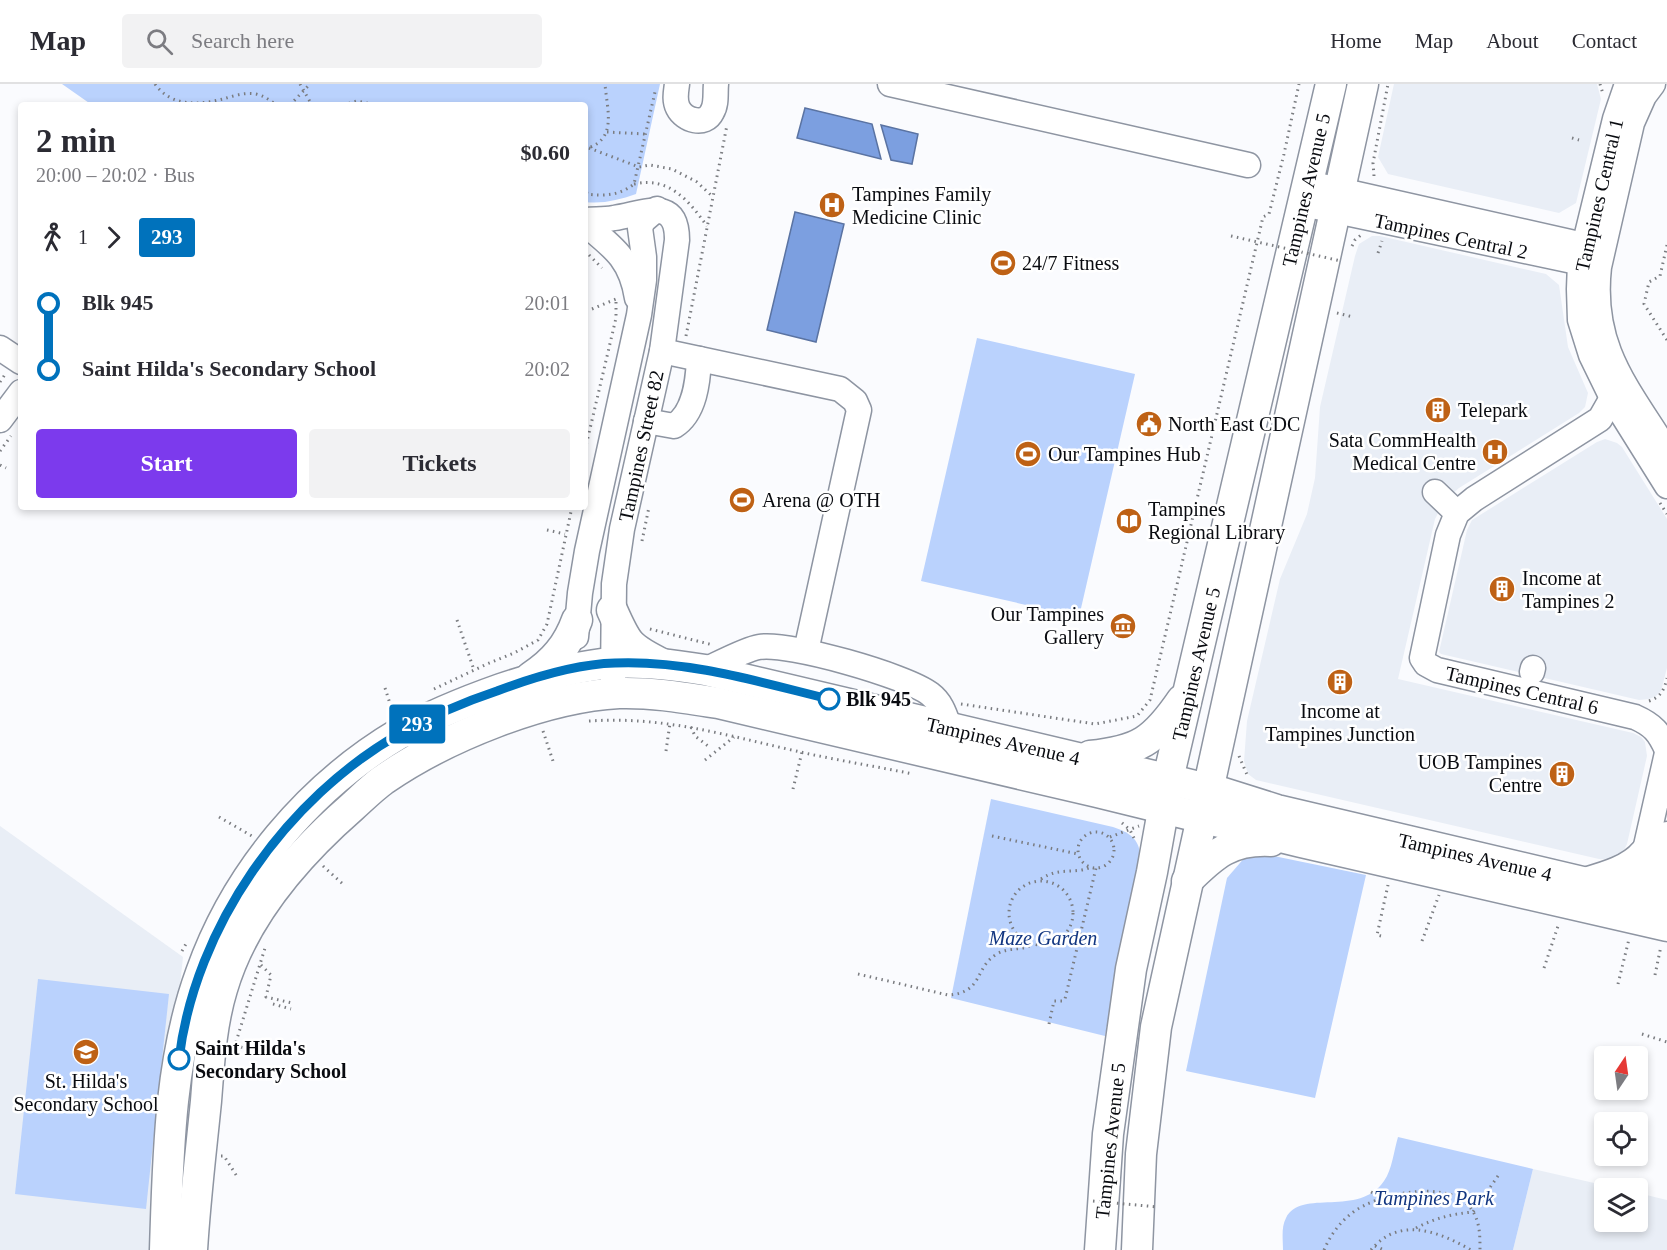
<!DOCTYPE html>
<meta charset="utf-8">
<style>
:root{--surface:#fff;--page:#f2f2f3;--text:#2b2b33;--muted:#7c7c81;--line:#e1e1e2;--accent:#7c3aed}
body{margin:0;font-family:"Times New Roman",serif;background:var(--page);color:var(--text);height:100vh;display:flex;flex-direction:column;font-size:22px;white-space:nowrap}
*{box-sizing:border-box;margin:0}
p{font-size:20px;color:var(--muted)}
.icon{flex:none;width:33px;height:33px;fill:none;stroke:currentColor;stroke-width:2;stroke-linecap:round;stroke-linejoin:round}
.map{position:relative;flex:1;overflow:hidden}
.sheet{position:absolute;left:18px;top:18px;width:570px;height:408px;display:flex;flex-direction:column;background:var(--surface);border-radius:6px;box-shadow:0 3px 9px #0003}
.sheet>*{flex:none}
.badge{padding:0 12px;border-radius:4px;font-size:21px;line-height:39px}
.needle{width:39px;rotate:13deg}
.tools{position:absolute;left:1594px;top:962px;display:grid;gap:12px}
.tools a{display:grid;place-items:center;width:54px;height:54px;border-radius:6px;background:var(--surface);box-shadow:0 3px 9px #0003;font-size:30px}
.map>.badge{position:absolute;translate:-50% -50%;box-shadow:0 0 0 3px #fff}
.legs{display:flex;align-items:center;gap:9px;height:66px;padding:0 18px;font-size:20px}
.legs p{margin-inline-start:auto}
.head{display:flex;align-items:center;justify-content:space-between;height:102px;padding:0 18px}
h1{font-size:33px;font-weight:800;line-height:45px}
.cta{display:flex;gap:12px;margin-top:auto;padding:12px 18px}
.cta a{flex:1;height:69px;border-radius:6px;background:var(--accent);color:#fff;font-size:24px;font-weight:800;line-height:69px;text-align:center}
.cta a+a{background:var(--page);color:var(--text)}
ul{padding:0 18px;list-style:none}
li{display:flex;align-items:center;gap:21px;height:66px;font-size:22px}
li i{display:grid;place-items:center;width:9px;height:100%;margin:0 8px;background:currentColor}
li i::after{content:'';width:15px;height:15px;margin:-8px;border:4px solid;border-radius:50%;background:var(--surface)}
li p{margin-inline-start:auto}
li:first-child i{background:linear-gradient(#0000 50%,currentColor 0)}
li:last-child i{background:linear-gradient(currentColor 50%,#0000 0)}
header{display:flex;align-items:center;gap:36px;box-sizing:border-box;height:84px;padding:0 30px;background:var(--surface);border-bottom:2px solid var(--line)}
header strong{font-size:28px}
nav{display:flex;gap:33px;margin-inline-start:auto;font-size:21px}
.search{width:420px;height:54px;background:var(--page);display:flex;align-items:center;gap:15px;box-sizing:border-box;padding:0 21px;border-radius:6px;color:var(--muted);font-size:22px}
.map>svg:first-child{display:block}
</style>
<header>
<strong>Map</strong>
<div class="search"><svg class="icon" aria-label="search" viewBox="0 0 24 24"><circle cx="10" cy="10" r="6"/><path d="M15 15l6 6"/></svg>Search here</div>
<nav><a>Home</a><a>Map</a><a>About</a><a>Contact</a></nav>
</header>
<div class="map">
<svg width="1667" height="1166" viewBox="0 0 1667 1166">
<rect width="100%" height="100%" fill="#fafbfe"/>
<g fill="#e9eef6">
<path d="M1394 0H1597L1601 15 1576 119 1559 129 1388 90 1378 73Z"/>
<path d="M1372 152H1380L1546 190 1559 201 1568 263 1588 309 1585 323 1579 329 1459 404 1445 416 1435 435 1398 595 1633 649 1641 653 1645 658 1647 672 1627 760 1623 768 1611 776 1599 775 1256 696 1248 690 1244 677 1247 637 1280 495 1307 430 1315 394 1320 323 1355 172 1359 160Z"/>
<path d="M1605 355 1617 359 1622 363 1667 435V584L1661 607 1656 612 1649 615 1639 616 1441 570 1439 568 1467 446 1472 436 1597 358Z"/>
<path d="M0 742 183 873 155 1138 150 1166H0Z"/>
<path d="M1533 1085 1616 1104H1605V1137H1638V1109L1667 1116V1166H1513Z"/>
</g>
<g fill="#bad2fd">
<path d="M62 0H660L636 110C619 116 603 120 585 118V21H92Z"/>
<path d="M977 254 1135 290 1079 533 921 497Z"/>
<path d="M991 715 1113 743C1128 748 1140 754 1140 773L1105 952 951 914Z"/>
<path d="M1264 770 1366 791 1315 1014 1186 987 1227 794 1246 772Z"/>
<path d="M38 895 169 910 146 1125 15 1110Z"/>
<path d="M1398 1053 1533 1085 1513 1166H1283C1283 1156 1281 1143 1286 1134 1301 1104 1359 1134 1384 1097 1392 1086 1394 1066 1398 1053Z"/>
</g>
<g fill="#7c9fe0" stroke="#5a73a2" stroke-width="1.5">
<path d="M805 24 872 40 881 75 797 54Z"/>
<path d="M881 41 918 50 912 80 891 76Z"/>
<path d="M795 128 844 140 816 258 767 246Z"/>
</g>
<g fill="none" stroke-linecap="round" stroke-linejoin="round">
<defs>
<g id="minor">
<path d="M677 0C676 8 674 16 678 24 684 36 705 43 712 28 717 20 715 9 716 0"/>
<path d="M890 0 1248 81"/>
<path d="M1627 0 1615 35 1580 179 1579 205 1580 236 1591 271 1612 314 1667 402"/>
<path d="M1653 0 1644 12 1632 39 1599 183C1590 263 1627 303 1667 367"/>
<path d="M1308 99 1601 165"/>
<path d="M1303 120 1596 182"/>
<path d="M585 136C594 135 604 136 614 134 643 130 677 111 677 156L662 267 622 445 614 500 613 596"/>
<path d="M585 140C613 163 631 175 637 214"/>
<path d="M0 264 21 278"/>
<path d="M662 267 840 305 855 317 859 326 806 567"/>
<path d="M1612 314 1600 335 1474 415 1457 429 1448 451 1422 574 1426 580 1437 586 1635 633C1653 641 1659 648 1667 666"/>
<path d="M0 336 21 308"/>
<path d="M646 337 674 342C695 329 698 297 699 275"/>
<path d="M1435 408 1457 429"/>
<path d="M576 553 580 509 587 467 639 231 644 196V173L640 144 643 137 657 125"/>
<path d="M705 586C718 580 746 565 759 563 788 558 907 592 930 610 942 619 945 631 950 645"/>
<path d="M1532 588 1533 584"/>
<path d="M1631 828 1667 669"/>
<path d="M1648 832 1667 750"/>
</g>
<g id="major">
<path d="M612 526C627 560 628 563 662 580"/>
<path d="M531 593C554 578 568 561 577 536"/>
<path d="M1090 672C1139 667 1154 657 1182 616"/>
<path d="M1187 797C1214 770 1231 755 1271 757"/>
<path d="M1585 799C1606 793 1631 786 1645 769"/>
<path d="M165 1166C168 1074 169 976 201 889 236 790 309 703 400 649 432 631 467 617 501 605 537 593 575 582 613 579 644 577 674 581 705 586L1154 692 1220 708 1277 726 1667 818"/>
<path d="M192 1166C195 1116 201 1067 206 1017 209 980 211 941 222 905 243 833 297 771 352 723 362 714 372 704 383 696 445 653 544 613 619 609 652 608 686 614 718 619L1097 708 1301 758 1667 842"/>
<path d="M1100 1166 1108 1050 1131 885 1152 788 1171 682 1331 0"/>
<path d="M1137 1166 1141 1070 1156 943 1363 0"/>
</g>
</defs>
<use href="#minor" stroke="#8e95a2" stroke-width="27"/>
<use href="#major" stroke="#8e95a2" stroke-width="33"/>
<g stroke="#7a7c80" stroke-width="3" stroke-dasharray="1.5 4.5" stroke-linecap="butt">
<path d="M155 0C171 23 199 21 223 15 233 12 245 8 256 10 264 12 270 16 276 21"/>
<path d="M300 0 312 21"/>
<path d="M1600 0 1603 10"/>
<path d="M290 21 310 0"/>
<path d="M343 21 357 17 376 21"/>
<path d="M607 48 645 50"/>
<path d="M1572 54 1579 56"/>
<path d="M589 64 639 83 650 81 672 85 697 98 713 113"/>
<path d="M585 65C618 56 607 26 605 0"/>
<path d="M1374 92 1373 79 1388 0"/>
<path d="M585 96 587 110"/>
<path d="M634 100C669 92 689 117 707 142"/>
<path d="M585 110C604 112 619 112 634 100L655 8"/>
<path d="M1667 161 1660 192 1649 198 1644 220 1667 256"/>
<path d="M1352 162 1355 156 1361 151"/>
<path d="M1378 169 1382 157"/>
<path d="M589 171 602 184"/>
<path d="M592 225 616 215"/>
<path d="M1337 229 1353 233"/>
<path d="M686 252 727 41"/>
<path d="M0 298 6 289"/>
<path d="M585 366 616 234V216"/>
<path d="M0 367 11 352"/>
<path d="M0 381 6 384"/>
<path d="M1660 419 1667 430"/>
<path d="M547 446 565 450"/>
<path d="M642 457 649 423"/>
<path d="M457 536 474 586"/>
<path d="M650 545 713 561"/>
<path d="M385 604 393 629"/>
<path d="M434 605 487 580 514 569 538 556 547 540 572 423"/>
<path d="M1649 617C1661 613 1664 606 1667 594"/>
<path d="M961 620 1095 640 1137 632 1150 616 1263 133 1269 130 1284 70 1299 0"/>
<path d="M589 637C663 632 725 651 796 667 835 676 874 682 913 690"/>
<path d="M691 643 695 652 708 662"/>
<path d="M543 647 554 680"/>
<path d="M666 667 670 639"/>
<path d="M1239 672 1248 693"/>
<path d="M705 676 734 653"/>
<path d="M793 705 802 668"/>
<path d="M219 733 252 752"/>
<path d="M1122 739 1130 746 1134 754"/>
<circle cx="1096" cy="766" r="18"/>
<path d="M992 752 1078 770"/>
<path d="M1110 753 1139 742"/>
<path d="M323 782 344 801"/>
<path d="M1041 795C1059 783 1072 790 1089 784"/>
<circle cx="1041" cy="829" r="32"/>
<path d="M1381 852 1377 851 1388 801"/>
<path d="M1422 857 1439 811"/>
<path d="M182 867 187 858"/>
<path d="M261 881 271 891 266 913 292 919"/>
<path d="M1544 884 1559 839"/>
<path d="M858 890 948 911C984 909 974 883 997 870 1008 863 1023 867 1033 860"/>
<path d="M1655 891 1661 862"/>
<path d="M1618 900 1629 855"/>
<path d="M273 920 291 925"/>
<path d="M1049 940 1054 917H1063L1065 915 1096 784"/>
<path d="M1642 950 1667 958"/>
<path d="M236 958 265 864"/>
<path d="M235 962 278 970"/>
<path d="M221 1072H224L238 1094"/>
<path d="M1371 1108 1383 1114"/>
<path d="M1416 1144C1435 1134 1452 1130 1473 1128L1500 1089"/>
<path d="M1375 1162 1384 1166"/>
<path d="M1324 1166C1330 1152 1339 1139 1352 1129 1376 1110 1445 1095 1469 1122 1480 1135 1480 1150 1480 1166"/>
<path d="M1371 1166C1399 1132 1438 1147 1471 1166"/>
</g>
<use href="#minor" stroke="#fff" stroke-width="24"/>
<use href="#major" stroke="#fff" stroke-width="30"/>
<g stroke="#7a7c80" stroke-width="3" stroke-dasharray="1.5 4.5" stroke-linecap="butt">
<path d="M1231 152 1341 177"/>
<path d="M1093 1117 1158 1123"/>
</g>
</g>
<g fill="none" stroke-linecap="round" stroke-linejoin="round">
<defs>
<path id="line-1" d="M179 975C195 843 286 714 401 649 432 632 464 618 497 607 534 593 575 580 615 579 688 576 759 598 829 615"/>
</defs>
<use href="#line-1" stroke="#fff" stroke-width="14"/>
<use href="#line-1" stroke="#0072bc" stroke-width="9"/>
</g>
<defs>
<symbol id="hospital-disc" viewBox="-11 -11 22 22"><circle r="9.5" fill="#be6115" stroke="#fff"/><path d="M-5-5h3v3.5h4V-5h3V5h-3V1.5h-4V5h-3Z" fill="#fff"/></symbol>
<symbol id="stadium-disc" viewBox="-11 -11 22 22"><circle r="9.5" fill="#be6115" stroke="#fff"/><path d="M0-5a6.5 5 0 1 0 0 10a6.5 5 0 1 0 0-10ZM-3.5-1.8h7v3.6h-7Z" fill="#fff"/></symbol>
<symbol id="building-disc" viewBox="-11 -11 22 22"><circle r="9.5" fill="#be6115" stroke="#fff"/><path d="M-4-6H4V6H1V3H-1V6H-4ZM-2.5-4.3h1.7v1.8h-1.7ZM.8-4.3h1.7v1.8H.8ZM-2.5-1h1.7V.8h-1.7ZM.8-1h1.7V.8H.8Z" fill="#fff"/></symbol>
<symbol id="civic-disc" viewBox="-11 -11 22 22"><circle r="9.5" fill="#be6115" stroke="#fff"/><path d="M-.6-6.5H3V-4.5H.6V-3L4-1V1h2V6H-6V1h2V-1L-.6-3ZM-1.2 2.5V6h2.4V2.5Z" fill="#fff"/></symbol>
<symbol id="library-disc" viewBox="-11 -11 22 22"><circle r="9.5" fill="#be6115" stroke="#fff"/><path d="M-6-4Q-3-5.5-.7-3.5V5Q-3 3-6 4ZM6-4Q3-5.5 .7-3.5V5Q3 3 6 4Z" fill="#fff"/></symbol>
<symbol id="museum-disc" viewBox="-11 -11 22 22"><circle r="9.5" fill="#be6115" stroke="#fff"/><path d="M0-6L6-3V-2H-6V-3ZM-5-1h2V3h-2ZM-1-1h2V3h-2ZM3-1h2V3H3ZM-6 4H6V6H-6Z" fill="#fff"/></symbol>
<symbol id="school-disc" viewBox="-11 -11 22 22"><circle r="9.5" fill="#be6115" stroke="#fff"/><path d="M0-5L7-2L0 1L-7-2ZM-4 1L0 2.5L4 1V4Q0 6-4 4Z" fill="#fff"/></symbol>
</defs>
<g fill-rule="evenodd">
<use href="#hospital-disc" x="817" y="106" width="30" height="30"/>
<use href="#stadium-disc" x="988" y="164" width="30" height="30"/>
<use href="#building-disc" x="1423" y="311" width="30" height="30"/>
<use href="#civic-disc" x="1134" y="325" width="30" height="30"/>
<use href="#hospital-disc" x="1480" y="353" width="30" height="30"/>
<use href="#stadium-disc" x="1013" y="355" width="30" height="30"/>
<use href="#stadium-disc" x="727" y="401" width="30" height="30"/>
<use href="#library-disc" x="1114" y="422" width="30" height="30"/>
<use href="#building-disc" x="1487" y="490" width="30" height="30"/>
<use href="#museum-disc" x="1108" y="527" width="30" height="30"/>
<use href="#building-disc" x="1325" y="583" width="30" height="30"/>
<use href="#building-disc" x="1547" y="675" width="30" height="30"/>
<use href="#school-disc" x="71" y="953" width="30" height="30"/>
</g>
<g fill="#fff" stroke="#0072bc" stroke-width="3">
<circle cx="829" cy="615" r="10"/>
<circle cx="179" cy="975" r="10"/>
</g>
<g text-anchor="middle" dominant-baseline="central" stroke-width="5" stroke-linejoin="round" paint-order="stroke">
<g font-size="20" fill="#090b10" stroke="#fff">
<text transform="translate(1306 106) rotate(-77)">Tampines Avenue 5</text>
<text transform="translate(1599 111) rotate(-77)">Tampines Central 1</text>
<text transform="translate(1451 152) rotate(12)">Tampines Central 2</text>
<text transform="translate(641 362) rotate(-78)">Tampines Street 82</text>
<text transform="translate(1196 580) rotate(-77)">Tampines Avenue 5</text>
<text transform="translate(1522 606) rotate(13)">Tampines Central 6</text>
<text transform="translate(1003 657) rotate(13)">Tampines Avenue 4</text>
<text transform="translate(1475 773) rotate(13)">Tampines Avenue 4</text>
<text transform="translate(1110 1057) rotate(-84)">Tampines Avenue 5</text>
</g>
<g font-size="20" fill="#090b10" stroke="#fff" text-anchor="start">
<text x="852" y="110">Tampines Family<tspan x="852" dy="23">Medicine Clinic</tspan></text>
<text x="1022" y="179">24/7 Fitness</text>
<text x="1458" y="326">Telepark</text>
<text x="1168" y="340">North East CDC</text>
<text x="1476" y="356" text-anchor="end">Sata CommHealth<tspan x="1476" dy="23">Medical Centre</tspan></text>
<text x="1048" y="370">Our Tampines Hub</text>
<text x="762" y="416">Arena @ OTH</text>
<text x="1148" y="425">Tampines<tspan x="1148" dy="23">Regional Library</tspan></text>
<text x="1522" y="494">Income at<tspan x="1522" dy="23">Tampines 2</tspan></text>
<text x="1104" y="530" text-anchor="end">Our Tampines<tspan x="1104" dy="23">Gallery</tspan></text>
<text x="1340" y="627" text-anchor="middle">Income at<tspan x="1340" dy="23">Tampines Junction</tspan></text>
<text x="1542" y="678" text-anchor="end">UOB Tampines<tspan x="1542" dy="23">Centre</tspan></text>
<text x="86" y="997" text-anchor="middle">St. Hilda's<tspan x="86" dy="23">Secondary School</tspan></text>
</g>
<g font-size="20" font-weight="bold" fill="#090b10" stroke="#fff" text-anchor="start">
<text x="846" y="615">Blk 945</text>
<text x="195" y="964">Saint Hilda's<tspan x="195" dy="23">Secondary School</tspan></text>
</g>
<g font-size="20" font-style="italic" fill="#113580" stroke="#fff">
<text x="1043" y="854">Maze Garden</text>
<text x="1434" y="1114">Tampines Park</text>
</g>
</g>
</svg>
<div class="tools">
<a><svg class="needle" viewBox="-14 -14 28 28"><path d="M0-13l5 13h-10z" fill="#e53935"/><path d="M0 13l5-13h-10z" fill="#7c7c81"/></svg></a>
<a><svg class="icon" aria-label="locate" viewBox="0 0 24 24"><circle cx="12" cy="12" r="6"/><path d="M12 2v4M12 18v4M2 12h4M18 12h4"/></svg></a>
<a><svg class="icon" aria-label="layers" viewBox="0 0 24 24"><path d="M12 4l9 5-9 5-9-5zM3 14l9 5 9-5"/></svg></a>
</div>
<b class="badge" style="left:417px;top:640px;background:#0072bc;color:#fff">293</b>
<section class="sheet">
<div class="head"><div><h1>2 min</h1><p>20:00 – 20:02 · Bus</p></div><b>$0.60</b></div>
<div class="legs"><svg class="icon" aria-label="walk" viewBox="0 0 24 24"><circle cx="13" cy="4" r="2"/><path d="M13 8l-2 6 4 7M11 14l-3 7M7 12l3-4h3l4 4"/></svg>1<svg class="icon" aria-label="forward" viewBox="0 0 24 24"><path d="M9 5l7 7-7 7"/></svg><b class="badge" style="background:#0072bc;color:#fff">293</b></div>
<ul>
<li><i style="color:#0072bc"></i><b>Blk 945</b><p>20:01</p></li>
<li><i style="color:#0072bc"></i><b>Saint Hilda's Secondary School</b><p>20:02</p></li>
</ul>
<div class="cta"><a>Start</a><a>Tickets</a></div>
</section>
</div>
